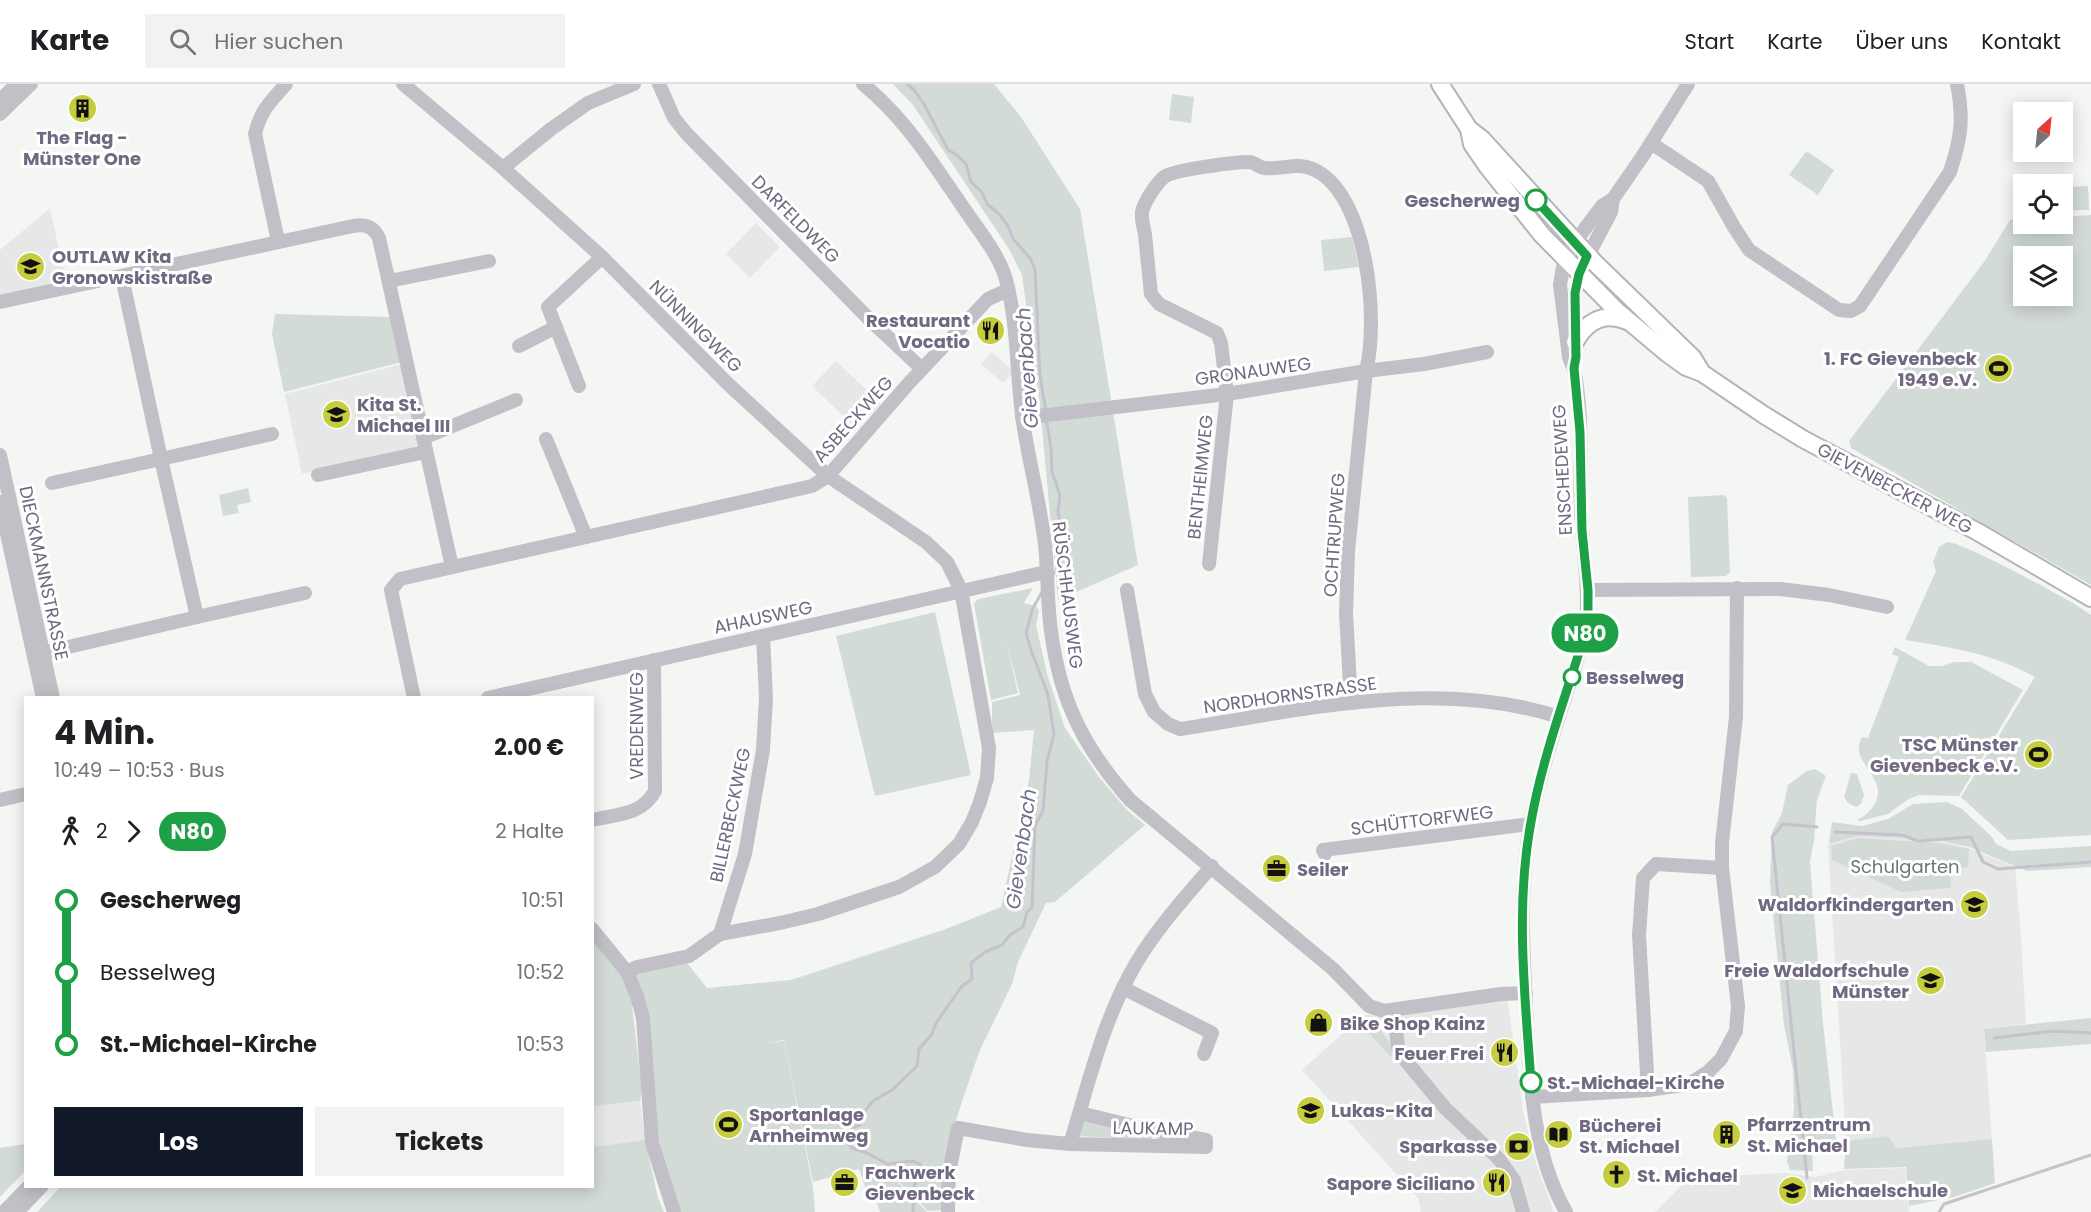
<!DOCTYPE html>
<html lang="de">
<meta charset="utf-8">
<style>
:root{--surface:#fff;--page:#f2f2f2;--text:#202124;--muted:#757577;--line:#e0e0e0;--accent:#111827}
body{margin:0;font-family:Poppins,sans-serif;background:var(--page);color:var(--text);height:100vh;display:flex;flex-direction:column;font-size:22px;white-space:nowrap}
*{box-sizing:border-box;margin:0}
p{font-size:20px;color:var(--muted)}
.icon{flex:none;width:33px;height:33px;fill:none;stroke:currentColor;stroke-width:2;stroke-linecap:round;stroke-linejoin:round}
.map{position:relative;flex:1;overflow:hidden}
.side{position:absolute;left:24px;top:612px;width:570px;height:492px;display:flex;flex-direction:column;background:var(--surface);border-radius:0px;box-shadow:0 3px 15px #0003}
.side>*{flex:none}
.badge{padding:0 12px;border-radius:20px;font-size:21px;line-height:39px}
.needle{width:39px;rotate:27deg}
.controls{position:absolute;left:2013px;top:18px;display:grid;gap:12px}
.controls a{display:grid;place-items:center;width:60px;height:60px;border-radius:0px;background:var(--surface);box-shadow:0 3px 15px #0003;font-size:30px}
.map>.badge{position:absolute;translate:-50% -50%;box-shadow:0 0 0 3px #fff}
.legs{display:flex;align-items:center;gap:9px;height:66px;padding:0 30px;font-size:20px}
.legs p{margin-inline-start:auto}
.overview{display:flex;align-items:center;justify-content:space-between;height:102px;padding:0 30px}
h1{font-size:33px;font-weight:700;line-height:45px}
.cta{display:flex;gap:12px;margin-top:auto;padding:12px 30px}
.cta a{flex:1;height:69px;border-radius:0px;background:var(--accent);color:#fff;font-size:24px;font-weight:700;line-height:69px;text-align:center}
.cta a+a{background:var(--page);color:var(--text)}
ul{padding:0 30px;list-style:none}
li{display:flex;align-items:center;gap:21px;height:72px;font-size:22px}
li i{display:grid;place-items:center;width:9px;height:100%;margin:0 8px;background:currentColor}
li i::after{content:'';width:15px;height:15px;margin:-8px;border:4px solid;border-radius:50%;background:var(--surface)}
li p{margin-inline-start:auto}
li:first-child i{background:linear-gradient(#0000 50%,currentColor 0)}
li:last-child i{background:linear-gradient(currentColor 50%,#0000 0)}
header{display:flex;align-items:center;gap:36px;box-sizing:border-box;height:84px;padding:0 30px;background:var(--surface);border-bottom:2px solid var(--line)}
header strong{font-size:28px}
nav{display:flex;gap:33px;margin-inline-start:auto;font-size:21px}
.search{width:420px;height:54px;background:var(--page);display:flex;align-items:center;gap:15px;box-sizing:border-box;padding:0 21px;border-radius:0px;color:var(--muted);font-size:22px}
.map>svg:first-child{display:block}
</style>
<header>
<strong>Karte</strong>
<div class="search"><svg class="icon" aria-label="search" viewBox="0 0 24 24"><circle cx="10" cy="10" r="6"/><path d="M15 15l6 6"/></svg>Hier suchen</div>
<nav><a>Start</a><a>Karte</a><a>Über uns</a><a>Kontakt</a></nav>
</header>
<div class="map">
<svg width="2091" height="1128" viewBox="0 0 2091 1128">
<rect width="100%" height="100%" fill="#f4f6f4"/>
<g fill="#e6e7e7">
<path d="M50 124 66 198 0 212V166Z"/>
<path d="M756 139 780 163 750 194 726 170Z"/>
<path d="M992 268 1014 288 1003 299 981 280Z"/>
<path d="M836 277 881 320 870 331 866 327 853 341 812 302Z"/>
<path d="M402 280 418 365 302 390 285 310Z"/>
<path d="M1858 752 1937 756 1969 764 2015 783 2021 853 2026 940 1984 945 1992 1055 1897 1064 1888 1052 1846 1057 1828 761Z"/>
<path d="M1507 912 1523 1026 1534 1074 1554 1128H1421L1418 1114 1302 986 1362 932Z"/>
<path d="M640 1017 645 1056 593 1063 592 1022Z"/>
<path d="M1905 1084 1909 1128H1655L1694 1089 1724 1092 1785 1089 1815 1093 1844 1086Z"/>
</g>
<g fill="#d3dbd7" fill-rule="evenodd">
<path d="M893 0H994L1021 33 1080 125 1138 481 1058 516 1040 322 1022 191 1009 165 913 21Z"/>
<path d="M1172 10 1194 13 1191 39 1169 36Z"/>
<path d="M1808 68 1834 86 1818 111 1789 91 1805 69Z"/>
<path d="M2088 102 2089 126H2063V103Z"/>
<path d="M2091 131V501L1851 364 1849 357 1984 178 2010 136 2023 135 2024 140H2062L2063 133ZM2062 172V212H2024V172Z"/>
<path d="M1352 153 1359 183 1324 187 1321 156Z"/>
<path d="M275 230 392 233 402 278 284 308 272 250Z"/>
<path d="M248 404 251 418 237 421 239 429 223 432 219 411Z"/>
<path d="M1724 411 1727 414 1730 488 1726 492 1691 493 1688 413Z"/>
<path d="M1947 458C1961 457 2075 518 2091 531V751L2008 756 1961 713 2035 593C1995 570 1950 563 1905 556L1936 487 1933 478 1939 463Z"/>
<path d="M1033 504 1024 519 1036 522 1039 527 1036 541 1047 590 1065 644 1099 693 1127 726 1145 741 1055 818 1046 819 1018 878 1012 900 980 966 963 1014 954 1043 944 1126 928 1127 865 1064 927 1128H880L872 1104 866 1106 859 1085 813 1098 784 956 767 959 784 957 813 1103 815 1128H680L658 1059 630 884 683 874 707 904 791 896 946 845 1001 823 1029 696 1034 646 992 649V618L1020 611 1006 556 1018 609 991 616 974 520 978 515Z"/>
<path d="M935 528 971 691 875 712 836 552Z"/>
<path d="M1895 563 1929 582H1942L1954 578H1971L2023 606 1959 712 1919 711 1907 716 1888 730 1860 737 1857 736C1871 730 1884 713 1875 697 1871 687 1861 678 1859 667 1858 662 1860 657 1862 653L1868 654 1899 573 1892 570Z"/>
<path d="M1815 685 1826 692 1817 716 1814 756 1810 778 1823 939 1836 1056H1815L1812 1063 1813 1087 1790 1086 1787 1078 1794 1025 1793 986 1784 941 1770 799 1772 748 1782 729 1788 701 1807 687Z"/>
<path d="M1851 689 1857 690 1864 711 1861 720 1856 723 1848 719 1844 713Z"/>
<path d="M1947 718 1962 725 1992 753 1996 760 2011 767 2091 762V783L2027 787 1969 763 1938 756 1858 752 1829 760 1832 738 1862 742 1888 735 1913 720Z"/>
<path d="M1858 754 1937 759 1969 765 1968 783 1950 785 1951 804 1901 808 1832 776 1831 762Z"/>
<path d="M592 850 623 885 636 917 632 922 642 1005 640 1017 593 1022Z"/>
<path d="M1373 934 1399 973 1395 977 1363 943Z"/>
<path d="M2091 934V960L1986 968 1984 945Z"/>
<path d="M1082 1034 1152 1049V1056L1077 1052Z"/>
<path d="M1888 1052 1897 1064 1992 1055 1995 1099 1954 1113 1909 1122 1906 1083 1844 1085 1846 1057Z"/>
<path d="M645 1056 658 1114 664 1128H37L61 1102H592L593 1063Z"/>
<path d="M25 1060V1087L0 1113V1064Z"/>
</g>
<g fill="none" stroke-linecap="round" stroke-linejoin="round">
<g stroke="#c4c3cd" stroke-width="3">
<path d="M907 0 914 6 924 20 948 66 957 71 966 80 971 98 982 108 987 120 999 130 1008 142 1013 155 1030 174 1035 185 1040 291 1046 328"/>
<path d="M1046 334 1051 364 1052 388 1060 411 1058 429 1065 453 1064 473 1052 492"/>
<path d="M1835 748 1902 751 1918 757 1971 753 1983 778 1998 785 2091 778"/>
<path d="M1994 954 2053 947 2091 949"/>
<path d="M1807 1094 1772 753 1783 740 1817 743"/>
<path d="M913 1128 914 1102 922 1085 920 1080 912 1077 887 1080 867 1069 852 1064 844 1054 848 1045 860 1041 861 1032 873 1017 892 1006 917 982 919 965 932 950 936 939 962 902 972 895 971 879 985 868 1002 861 1010 851 1023 843 1027 828 1032 823 1035 742 1043 727 1047 677 1054 650 1048 611 1031 566 1026 549 1033 524 1042 508"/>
<path d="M1939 1128 1944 1120 2091 1071"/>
</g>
<defs>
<g id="major">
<path d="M1440 0 1469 45 1482 55 1595 179 1693 274 1702 289"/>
<path d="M1469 45 1472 60 1487 82 1542 151 1618 228 1668 270 1686 283 1702 289 1764 331 1803 355 1978 448 2091 514"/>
<path d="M1575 258C1586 238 1604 227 1627 237"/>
</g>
</defs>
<use href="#major" stroke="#b6b4bb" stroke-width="20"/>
<g stroke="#c2c0c7" stroke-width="14">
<path d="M403 0 503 84 602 173 727 299 828 392 926 458 947 478 961 506 989 664 987 694 980 718 972 738 959 760 935 783 899 803 818 830 780 839 720 850"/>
<path d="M659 0 674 34 686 49 872 238 922 285"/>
<path d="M863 0C907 36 933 80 965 126 979 147 997 168 1005 192 1018 237 1016 285 1022 331 1028 375 1040 417 1045 461 1048 489 1047 518 1051 547 1060 617 1084 664 1130 716L1333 885 1369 922 1384 927 1501 910 1526 909"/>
<path d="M0 16 17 0"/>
<path d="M0 30 31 0"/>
<path d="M1651 59 1708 97 1734 143 1749 166 1839 226 1851 227 1860 222 1950 88C1961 54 1964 36 1957 0"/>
<path d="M503 84 551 45 588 19 634 0"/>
<path d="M278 157 255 50C260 27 271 17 286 0"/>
<path d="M122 193 161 375 272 350"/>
<path d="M389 197 489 177"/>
<path d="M0 218 353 142C365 140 373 142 379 154L452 483"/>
<path d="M1575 255V209L1582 183 1611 128 1613 115 1644 70 1688 0"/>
<path d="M519 262 556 243"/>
<path d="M579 302 548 223 602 173"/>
<path d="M1022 334 1227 310 1366 287 1424 280 1487 268"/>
<path d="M423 354 516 316"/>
<path d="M546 355 586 453"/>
<path d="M0 371 53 614"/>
<path d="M318 391 425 368"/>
<path d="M0 418 43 614"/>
<path d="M1209 480 1227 310 1221 259 1217 249 1159 220 1151 210C1149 190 1147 170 1145 151 1144 144 1141 135 1142 128 1144 118 1156 100 1164 93 1173 86 1234 78 1249 78 1255 78 1259 84 1265 84 1282 86 1298 77 1315 86 1368 112 1379 236 1366 287L1348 468 1346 529 1351 619"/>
<path d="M1127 506 1145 610 1154 628 1168 640 1180 645C1303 626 1437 593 1559 633"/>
<path d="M1588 506 1780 505 1829 511 1887 523"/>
<path d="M197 533 305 509"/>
<path d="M34 571 197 533 161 375 52 399"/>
<path d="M414 614 391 506 400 495 812 402 828 392 909 299 988 215 1008 206"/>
<path d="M488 614 1046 488"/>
<path d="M0 716 26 710"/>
<path d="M592 736C618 730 642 731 655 707L654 576"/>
<path d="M1325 770 1323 766 1530 740"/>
<path d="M592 845 627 888 637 912 643 934 652 1059 674 1128"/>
<path d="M627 888 637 883 689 872 720 850 745 770 763 666 766 614 763 552"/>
<path d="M1123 904 1212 949 1204 970"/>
<path d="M1394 926 1398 963 1406 977 1445 1024 1499 1075 1514 1096 1523 1128"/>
<path d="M1648 1006 1639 851 1643 794 1656 780 1722 784"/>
<path d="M1532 1013 1648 1006 1689 1000 1708 988 1721 975 1736 947 1738 922 1722 784V759L1736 633 1737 504"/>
<path d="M1070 1060C1089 998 1104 932 1138 876 1159 842 1186 812 1212 782"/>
<path d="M4 1128 29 1102"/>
<path d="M17 1128 42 1102"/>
<path d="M948 1128 949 1089 958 1044 1027 1056 1070 1060 1206 1063V1056L1141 1044 1080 1029"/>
<path d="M1566 1128C1531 1066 1530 993 1526 924 1523 862 1519 799 1531 737 1543 674 1566 614 1584 553 1591 511 1583 471 1581 429 1579 382 1584 332 1574 286 1573 282 1570 278 1569 273L1560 201 1563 183 1572 162 1602 122 1613 115"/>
</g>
<use href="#major" stroke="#fff" stroke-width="16"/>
</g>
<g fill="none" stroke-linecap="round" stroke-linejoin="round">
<defs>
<path id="line-1" d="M1531 998C1525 912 1515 824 1531 738 1542 675 1565 614 1584 553L1588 529V506L1582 447 1580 348 1574 284 1576 273 1575 209 1579 190 1587 172 1536 116"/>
</defs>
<use href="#line-1" stroke="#fff" stroke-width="14"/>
<use href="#line-1" stroke="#1ea146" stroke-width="9"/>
</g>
<defs>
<symbol id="building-disc" viewBox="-11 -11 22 22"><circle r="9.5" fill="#c5cd3e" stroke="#fff"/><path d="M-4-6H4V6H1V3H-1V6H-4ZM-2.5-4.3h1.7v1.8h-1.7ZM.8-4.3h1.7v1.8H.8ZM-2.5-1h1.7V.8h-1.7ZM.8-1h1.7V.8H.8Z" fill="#111"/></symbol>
<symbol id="school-disc" viewBox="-11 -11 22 22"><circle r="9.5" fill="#c5cd3e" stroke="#fff"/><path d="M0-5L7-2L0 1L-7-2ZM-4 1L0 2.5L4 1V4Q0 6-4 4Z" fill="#111"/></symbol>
<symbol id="restaurant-disc" viewBox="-11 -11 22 22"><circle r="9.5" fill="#c5cd3e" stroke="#fff"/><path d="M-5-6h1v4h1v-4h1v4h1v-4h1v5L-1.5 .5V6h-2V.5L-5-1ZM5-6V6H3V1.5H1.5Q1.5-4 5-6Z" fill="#111"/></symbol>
<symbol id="stadium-disc" viewBox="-11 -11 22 22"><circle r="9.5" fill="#c5cd3e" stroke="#fff"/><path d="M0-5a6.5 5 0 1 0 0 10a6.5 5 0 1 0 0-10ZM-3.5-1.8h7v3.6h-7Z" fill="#111"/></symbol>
<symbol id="office-disc" viewBox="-11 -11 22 22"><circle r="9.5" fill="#c5cd3e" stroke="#fff"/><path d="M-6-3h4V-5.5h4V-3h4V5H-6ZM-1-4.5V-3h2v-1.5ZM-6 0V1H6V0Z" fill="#111"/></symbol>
<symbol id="shop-disc" viewBox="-11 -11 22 22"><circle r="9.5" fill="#c5cd3e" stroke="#fff"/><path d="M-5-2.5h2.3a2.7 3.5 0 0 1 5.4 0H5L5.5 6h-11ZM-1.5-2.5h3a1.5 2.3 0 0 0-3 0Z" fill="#111"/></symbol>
<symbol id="library-disc" viewBox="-11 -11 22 22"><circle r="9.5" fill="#c5cd3e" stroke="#fff"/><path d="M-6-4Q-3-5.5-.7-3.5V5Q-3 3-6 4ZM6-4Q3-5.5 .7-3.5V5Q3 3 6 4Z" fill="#111"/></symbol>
<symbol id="bank-disc" viewBox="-11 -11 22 22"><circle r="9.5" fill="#c5cd3e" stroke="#fff"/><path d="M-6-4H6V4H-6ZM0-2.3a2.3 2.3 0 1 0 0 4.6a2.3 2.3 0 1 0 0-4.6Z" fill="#111"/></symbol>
<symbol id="church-disc" viewBox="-11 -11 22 22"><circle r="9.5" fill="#c5cd3e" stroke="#fff"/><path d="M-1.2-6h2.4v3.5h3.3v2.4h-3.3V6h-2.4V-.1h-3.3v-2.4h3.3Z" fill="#111"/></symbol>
</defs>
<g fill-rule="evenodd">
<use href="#building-disc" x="66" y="8" width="33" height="33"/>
<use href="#school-disc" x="14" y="166" width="33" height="33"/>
<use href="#restaurant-disc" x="974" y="230" width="33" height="33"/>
<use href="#stadium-disc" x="1982" y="268" width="33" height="33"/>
<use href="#school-disc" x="320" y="314" width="33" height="33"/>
<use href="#stadium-disc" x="2022" y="654" width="33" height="33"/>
<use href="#office-disc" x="1260" y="768" width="33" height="33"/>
<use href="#school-disc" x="1958" y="804" width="33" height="33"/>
<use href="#school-disc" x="1914" y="880" width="33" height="33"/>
<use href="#shop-disc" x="1302" y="922" width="33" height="33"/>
<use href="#restaurant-disc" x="1488" y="952" width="33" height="33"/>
<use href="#school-disc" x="1294" y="1010" width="33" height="33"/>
<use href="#stadium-disc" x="712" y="1024" width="33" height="33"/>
<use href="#building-disc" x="1710" y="1034" width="33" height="33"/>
<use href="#library-disc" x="1542" y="1034" width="33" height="33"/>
<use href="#bank-disc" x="1502" y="1046" width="33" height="33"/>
<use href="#church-disc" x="1600" y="1074" width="33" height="33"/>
<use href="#office-disc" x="828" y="1082" width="33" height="33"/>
<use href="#restaurant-disc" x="1480" y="1082" width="33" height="33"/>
<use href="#school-disc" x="1776" y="1090" width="33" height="33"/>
</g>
<g fill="#fff" stroke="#1ea146" stroke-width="3">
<circle cx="1536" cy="116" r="10"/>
<circle cx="1572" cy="593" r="8"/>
<circle cx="1531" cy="998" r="10"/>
</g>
<g text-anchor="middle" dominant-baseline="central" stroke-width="6" stroke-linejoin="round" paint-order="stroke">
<g font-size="18" font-weight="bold" fill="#706981" stroke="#fff" text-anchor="start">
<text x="82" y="53" text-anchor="middle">The Flag -<tspan x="82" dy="21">Münster One</tspan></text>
<text x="52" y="172">OUTLAW Kita<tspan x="52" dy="21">Gronowskistraße</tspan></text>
<text x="970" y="236" text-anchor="end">Restaurant<tspan x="970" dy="21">Vocatio</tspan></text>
<text x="1977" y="274" text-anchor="end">1. FC Gievenbeck<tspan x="1977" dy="21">1949 e.V.</tspan></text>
<text x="357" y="320">Kita St.<tspan x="357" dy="21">Michael III</tspan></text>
<text x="2018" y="660" text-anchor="end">TSC Münster<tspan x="2018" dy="21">Gievenbeck e.V.</tspan></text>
<text x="1297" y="785">Seiler</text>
<text x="1954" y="820" text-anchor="end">Waldorfkindergarten</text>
<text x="1909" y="886" text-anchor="end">Freie Waldorfschule<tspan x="1909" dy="21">Münster</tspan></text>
<text x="1340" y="939">Bike Shop Kainz</text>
<text x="1484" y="969" text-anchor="end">Feuer Frei</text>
<text x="1331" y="1026">Lukas-Kita</text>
<text x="749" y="1030">Sportanlage<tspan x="749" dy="21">Arnheimweg</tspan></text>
<text x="1747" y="1040">Pfarrzentrum<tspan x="1747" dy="21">St. Michael</tspan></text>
<text x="1579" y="1041">Bücherei<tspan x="1579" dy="21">St. Michael</tspan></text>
<text x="1497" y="1062" text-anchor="end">Sparkasse</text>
<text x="865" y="1088">Fachwerk<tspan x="865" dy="21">Gievenbeck</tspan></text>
<text x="1637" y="1091">St. Michael</text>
<text x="1475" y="1099" text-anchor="end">Sapore Siciliano</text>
<text x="1813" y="1106">Michaelschule</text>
</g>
<g font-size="18" font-weight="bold" fill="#706981" stroke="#fff" text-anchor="start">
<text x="1520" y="116" text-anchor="end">Gescherweg</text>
<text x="1586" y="593">Besselweg</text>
<text x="1547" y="998">St.-Michael-Kirche</text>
</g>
<g font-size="18" fill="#706981" stroke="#fff">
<text transform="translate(796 135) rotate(45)">DARFELDWEG</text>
<text transform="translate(696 242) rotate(45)">NÜNNINGWEG</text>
<text transform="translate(1253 287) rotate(-8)">GRONAUWEG</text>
<text transform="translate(853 335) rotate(-48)">ASBECKWEG</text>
<text transform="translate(1562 386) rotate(-93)">ENSCHEDEWEG</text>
<text transform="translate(1200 393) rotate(-84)">BENTHEIMWEG</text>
<text transform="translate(1895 404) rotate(28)">GIEVENBECKER WEG</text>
<text transform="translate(1334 451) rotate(-86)">OCHTRUPWEG</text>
<text transform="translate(44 489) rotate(78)">DIECKMANNSTRASSE</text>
<text transform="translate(1068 511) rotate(83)">RÜSCHHAUSWEG</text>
<text transform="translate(763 533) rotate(-12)">AHAUSWEG</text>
<text transform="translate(1290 611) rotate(-8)">NORDHORNSTRASSE</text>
<text transform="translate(636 642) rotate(-90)">VREDENWEG</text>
<text transform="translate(730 731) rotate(-78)">BILLERBECKWEG</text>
<text transform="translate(1422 736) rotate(-7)">SCHÜTTORFWEG</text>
<text transform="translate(1153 1044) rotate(1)">LAUKAMP</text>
</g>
<g font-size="18" fill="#677972" stroke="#fff">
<text x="1905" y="782">Schulgarten</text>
</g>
<g font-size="20" font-style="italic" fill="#72708a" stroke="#fff">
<text transform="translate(1027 284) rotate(-94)">Gievenbach</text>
<text transform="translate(1021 765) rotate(-82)">Gievenbach</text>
</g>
</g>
</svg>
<div class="controls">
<a><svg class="needle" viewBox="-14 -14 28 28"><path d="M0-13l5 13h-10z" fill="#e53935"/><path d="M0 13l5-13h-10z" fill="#757577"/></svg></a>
<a><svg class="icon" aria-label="locate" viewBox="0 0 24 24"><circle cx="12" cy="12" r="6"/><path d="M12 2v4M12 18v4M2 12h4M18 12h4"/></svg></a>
<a><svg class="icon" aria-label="layers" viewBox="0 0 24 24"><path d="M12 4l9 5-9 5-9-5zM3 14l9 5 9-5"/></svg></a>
</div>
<b class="badge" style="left:1585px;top:549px;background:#1ea146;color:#fff">N80</b>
<section class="side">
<div class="overview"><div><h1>4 Min.</h1><p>10:49 – 10:53 · Bus</p></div><b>2.00 €</b></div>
<div class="legs"><svg class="icon" aria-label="walk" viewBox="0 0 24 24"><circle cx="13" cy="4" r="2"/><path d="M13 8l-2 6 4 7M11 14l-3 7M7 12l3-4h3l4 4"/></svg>2<svg class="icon" aria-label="forward" viewBox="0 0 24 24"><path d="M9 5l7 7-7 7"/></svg><b class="badge" style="background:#1ea146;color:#fff">N80</b><p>2 Halte</p></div>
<ul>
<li><i style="color:#1ea146"></i><b>Gescherweg</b><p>10:51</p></li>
<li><i style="color:#1ea146"></i><span>Besselweg</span><p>10:52</p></li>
<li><i style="color:#1ea146"></i><b>St.-Michael-Kirche</b><p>10:53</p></li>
</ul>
<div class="cta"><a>Los</a><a>Tickets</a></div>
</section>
</div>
